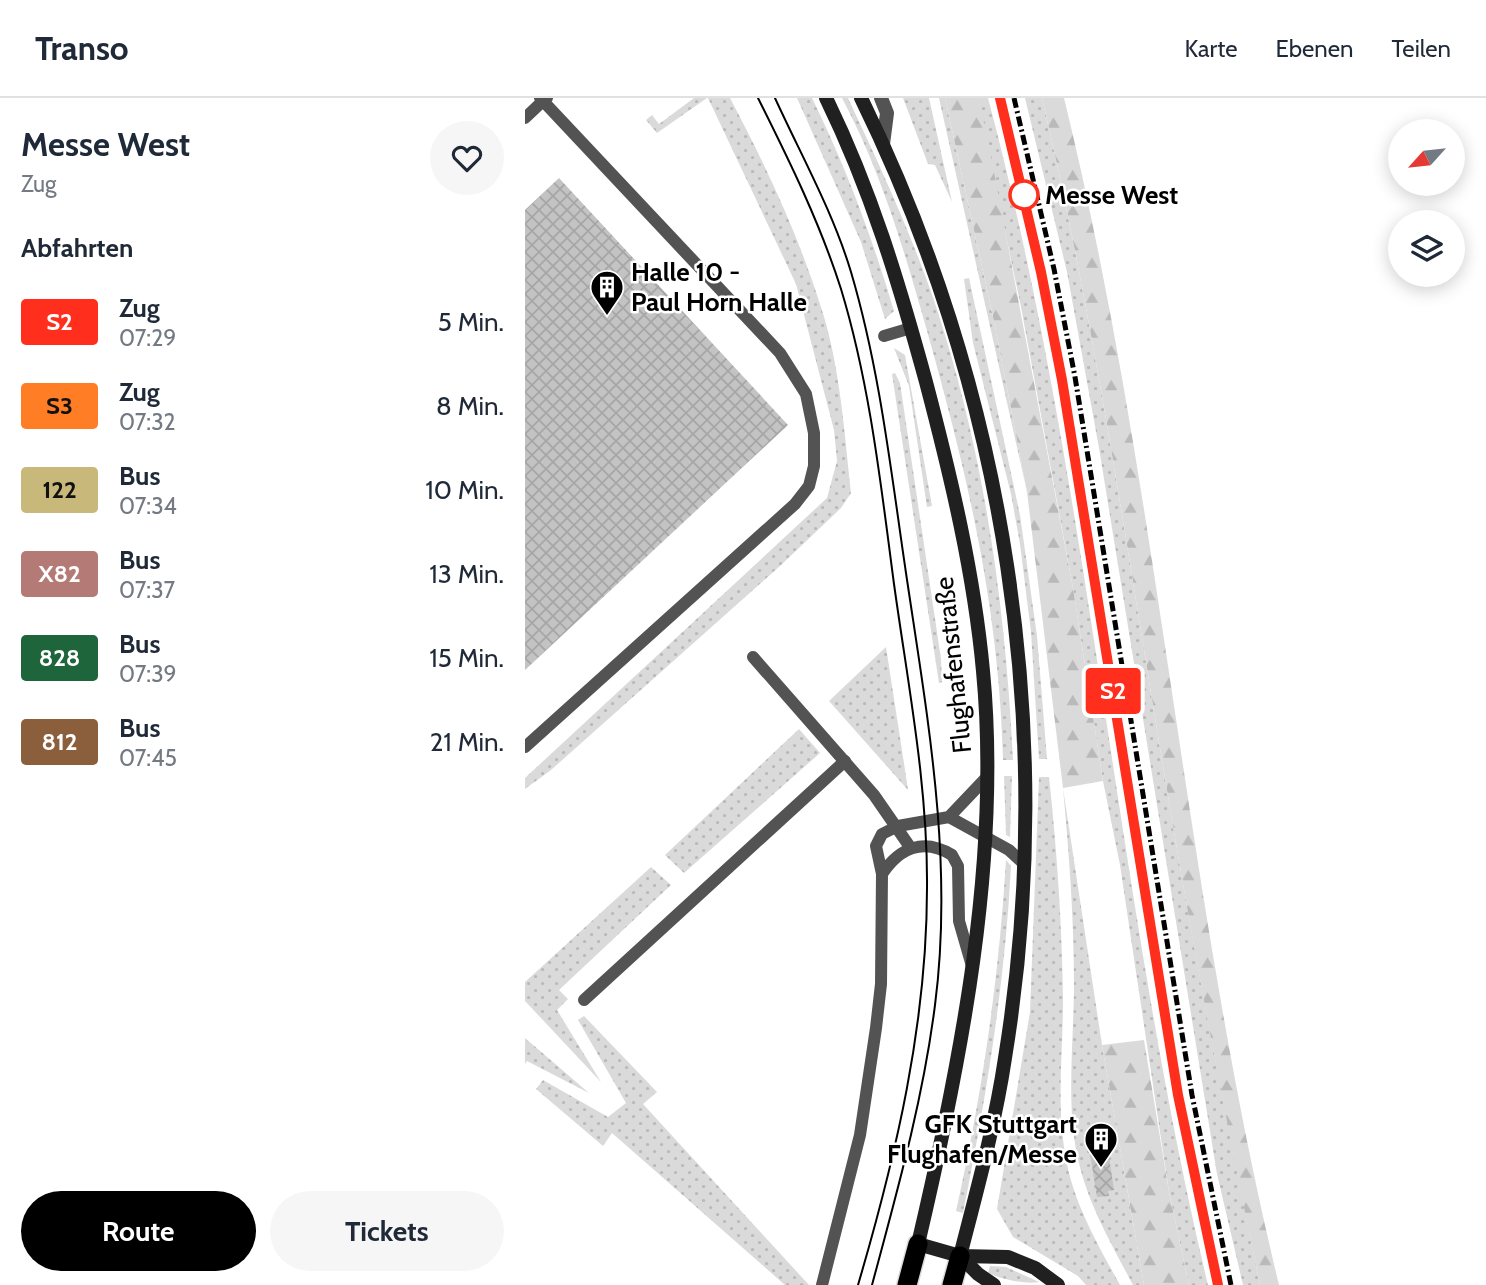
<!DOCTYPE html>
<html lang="de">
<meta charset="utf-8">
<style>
:root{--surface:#fff;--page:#f6f6f7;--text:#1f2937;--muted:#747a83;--line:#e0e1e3;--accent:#000}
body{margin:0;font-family:Cabin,sans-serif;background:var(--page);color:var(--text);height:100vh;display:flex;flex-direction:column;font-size:26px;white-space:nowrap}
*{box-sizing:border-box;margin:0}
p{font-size:23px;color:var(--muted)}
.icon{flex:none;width:38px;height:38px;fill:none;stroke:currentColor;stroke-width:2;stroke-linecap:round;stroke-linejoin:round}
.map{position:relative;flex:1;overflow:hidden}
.panel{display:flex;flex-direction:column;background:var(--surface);width:525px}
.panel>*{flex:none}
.badge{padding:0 14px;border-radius:5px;font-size:24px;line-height:46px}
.needle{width:46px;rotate:243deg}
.buttons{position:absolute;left:863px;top:21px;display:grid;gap:14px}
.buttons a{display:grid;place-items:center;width:77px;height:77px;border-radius:50%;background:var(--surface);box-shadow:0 4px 18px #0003;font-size:35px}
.map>.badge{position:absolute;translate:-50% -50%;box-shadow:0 0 0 4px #fff}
h2{padding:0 21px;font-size:26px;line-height:63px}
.round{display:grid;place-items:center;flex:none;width:74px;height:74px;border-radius:37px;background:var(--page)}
.overview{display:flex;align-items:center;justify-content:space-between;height:119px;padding:0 21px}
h1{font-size:33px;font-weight:800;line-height:52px}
.primary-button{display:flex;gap:14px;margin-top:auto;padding:14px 21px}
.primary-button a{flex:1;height:80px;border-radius:42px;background:var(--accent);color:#fff;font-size:28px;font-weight:800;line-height:80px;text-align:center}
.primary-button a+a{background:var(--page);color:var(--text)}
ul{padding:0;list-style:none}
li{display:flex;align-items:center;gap:21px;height:84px;padding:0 21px}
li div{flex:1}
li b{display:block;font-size:26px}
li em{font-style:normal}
li .badge{min-width:77px;font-weight:700;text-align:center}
header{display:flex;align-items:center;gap:42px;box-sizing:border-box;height:98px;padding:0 35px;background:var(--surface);border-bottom:2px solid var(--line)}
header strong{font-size:33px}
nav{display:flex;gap:38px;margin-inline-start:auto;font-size:24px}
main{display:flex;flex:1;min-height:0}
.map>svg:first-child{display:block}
</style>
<header>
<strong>Transo</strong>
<nav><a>Karte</a><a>Ebenen</a><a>Teilen</a></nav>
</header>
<main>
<section class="panel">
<div class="overview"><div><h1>Messe West</h1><p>Zug</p></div><a class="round"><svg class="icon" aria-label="heart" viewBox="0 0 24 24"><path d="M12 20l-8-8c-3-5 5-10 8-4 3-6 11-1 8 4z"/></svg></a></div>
<h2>Abfahrten</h2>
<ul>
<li><span class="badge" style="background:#ff2e1d;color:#fff">S2</span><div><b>Zug</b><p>07:29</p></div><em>5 Min.</em></li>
<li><span class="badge" style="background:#ff7d24;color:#111">S3</span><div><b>Zug</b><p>07:32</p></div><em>8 Min.</em></li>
<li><span class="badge" style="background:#c8b97b;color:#111">122</span><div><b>Bus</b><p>07:34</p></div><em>10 Min.</em></li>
<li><span class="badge" style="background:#b47a75;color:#fff">X82</span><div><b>Bus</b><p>07:37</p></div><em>13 Min.</em></li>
<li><span class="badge" style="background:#1e653b;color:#fff">828</span><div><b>Bus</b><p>07:39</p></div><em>15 Min.</em></li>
<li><span class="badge" style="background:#8b5e3c;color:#fff">812</span><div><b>Bus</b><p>07:45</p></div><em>21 Min.</em></li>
</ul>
<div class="primary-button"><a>Route</a><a>Tickets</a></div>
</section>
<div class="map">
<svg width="961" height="1187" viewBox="0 0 961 1187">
<defs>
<pattern id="grass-dots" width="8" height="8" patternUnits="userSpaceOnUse" patternTransform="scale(1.75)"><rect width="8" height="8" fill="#dadada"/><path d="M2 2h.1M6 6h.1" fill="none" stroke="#b9b9b9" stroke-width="1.8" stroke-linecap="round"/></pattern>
<pattern id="forest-firs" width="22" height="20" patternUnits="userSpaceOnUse" patternTransform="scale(1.75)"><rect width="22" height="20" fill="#dadada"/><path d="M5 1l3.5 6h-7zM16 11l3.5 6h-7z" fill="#b9b9b9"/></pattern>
<pattern id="building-cross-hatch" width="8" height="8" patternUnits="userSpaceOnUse" patternTransform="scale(1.75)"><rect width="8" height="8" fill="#c3c3c3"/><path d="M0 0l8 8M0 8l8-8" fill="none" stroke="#a6a6a6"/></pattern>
</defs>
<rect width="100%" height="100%" fill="#fff"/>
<g fill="url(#grass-dots)">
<path d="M169 0H182L132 35 121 22 127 17 134 26Z"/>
<path d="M183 0H205C240 66 272 134 295 206 315 266 319 332 326 395L316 410 255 468 26 672 0 691V680L302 400 312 363 309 332 271 186Z"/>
<path d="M272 0H287C321 69 347 139 369 213L360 221 336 144Z"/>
<path d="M317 0H323C359 77 396 156 420 237 462 375 481 518 488 662H478C474 512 444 383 404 240 381 158 357 75 317 0Z"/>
<path d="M378 0H404L427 104 410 67 403 66Z"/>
<path d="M414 0H420L470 228 502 394Z"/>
<path d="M452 0H463C567 390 589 795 683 1187H664L644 1094 595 767 578 683 548 490 496 209Z"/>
<path d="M500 0H517C570 225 602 453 640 680 668 850 701 1019 735 1187H718L692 1076 574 350 542 174Z"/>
<path d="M444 180 495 417 512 538 522 661H514L506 534 495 446 486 396 448 245 439 181Z"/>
<path d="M369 250 380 257 407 408 402 409 384 288Z"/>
<path d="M370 275 375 285 416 561 417 584 414 585 367 276Z"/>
<path d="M361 549 380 672 383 692 304 603Z"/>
<path d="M274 631 295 655 159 775 140 757Z"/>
<path d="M479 678H487L485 739 481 737Z"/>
<path d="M514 679H524C532 753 537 827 538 901 538 954 531 1009 541 1061 549 1106 573 1147 595 1187H561L553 1178 488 1139 472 1111 505 914Z"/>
<path d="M538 690 577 947 619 1187H608C586 1145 561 1103 552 1056 541 1005 549 939 549 886 549 821 544 755 538 690Z"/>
<path d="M481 762 486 768C480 886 461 1000 438 1115L431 1113C457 997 474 881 481 762Z"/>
<path d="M126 769 146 787 34 892 43 901 32 912 76 984 0 903V884Z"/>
<path d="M59 918 132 994 118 1006 284 1187H260L87 1035 78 1048 11 991 18 982 83 1019 101 1005 53 922Z"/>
<path d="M0 940 64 995 2 963 0 966Z"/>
<path d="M465 1168 481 1169 514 1184C501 1187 476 1181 463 1175Z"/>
</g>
<g fill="url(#forest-firs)">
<path d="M420 0H452L461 32 548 490 578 683 538 690 502 394 470 228Z"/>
<path d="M517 0H539C635 391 659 796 754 1187H735C700 1019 668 850 640 680 602 453 570 225 517 0Z"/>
<path d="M619 942 644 1094 664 1187H619L577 947Z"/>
</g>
<g fill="url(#building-cross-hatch)">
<path d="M34 80 263 327 0 572V112Z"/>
<path d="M582 1046 589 1092 583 1093 584 1098 572 1099 564 1049Z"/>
</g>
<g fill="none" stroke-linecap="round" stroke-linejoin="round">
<defs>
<g id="trunk">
<path d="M382 1187 393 1146"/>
<path d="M427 1187 435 1158"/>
</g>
</defs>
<use href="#trunk" stroke="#dbdbdb" stroke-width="22"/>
<g stroke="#535353" stroke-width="12">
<path d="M0 20 18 3 15 0"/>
<path d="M359 238 386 230"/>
<path d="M228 559 349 697 385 749"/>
<path d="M0 649 270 406 284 388 289 368V335L281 296 255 255 18 3 22 0"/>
<path d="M424 719 484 752 498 765"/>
<path d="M357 776C375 749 399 740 427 757L433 768 434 823 447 868"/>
<path d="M59 902 320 663"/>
<path d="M297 1187 335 1037 351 930 356 886 357 776 351 748 357 736 373 728 424 719 462 679"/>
</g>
<path stroke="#535353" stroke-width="14" d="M356 0 362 15 358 46"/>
<g stroke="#202020" stroke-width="14">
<path d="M301 0C346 92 374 185 401 284 426 379 449 475 458 573 476 761 436 963 393 1146L435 1158 483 1159 510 1170 533 1187"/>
<path d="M336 0C481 296 533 634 480 960 470 1027 452 1092 435 1158"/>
<path d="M435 1158 453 1176 469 1187"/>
</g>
<use href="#trunk" stroke="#000" stroke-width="19"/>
<g stroke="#000" stroke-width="2">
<path d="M233 0C264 62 295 125 316 191 345 286 356 388 369 486 383 587 403 688 402 790 402 926 371 1058 333 1187"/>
<path d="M250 0C276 57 308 114 326 174 355 272 366 374 381 475 402 617 429 762 410 907 398 1002 372 1094 347 1187"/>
</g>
<g stroke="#000" stroke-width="5" stroke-dasharray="10 3.5 2 3.5" stroke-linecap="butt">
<path d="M475 0 516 174 537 282 653 997 693 1187"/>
<path d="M489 0 529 171 550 279 667 997 706 1187"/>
</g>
</g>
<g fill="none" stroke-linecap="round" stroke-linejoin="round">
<defs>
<path id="line" d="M475 0 516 174 537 282 653 997 693 1187"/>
</defs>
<use href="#line" stroke="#fff" stroke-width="16"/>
<use href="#line" stroke="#ff2e1d" stroke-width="10"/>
</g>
<defs>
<symbol id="building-pin" viewBox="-11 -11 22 30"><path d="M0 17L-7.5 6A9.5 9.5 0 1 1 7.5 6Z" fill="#000" stroke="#fff"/><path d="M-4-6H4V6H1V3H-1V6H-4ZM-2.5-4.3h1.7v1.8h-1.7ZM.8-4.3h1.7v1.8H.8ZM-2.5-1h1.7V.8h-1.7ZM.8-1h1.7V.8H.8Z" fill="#fff"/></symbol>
</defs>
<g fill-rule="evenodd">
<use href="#building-pin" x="63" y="170" width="38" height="52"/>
<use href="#building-pin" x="557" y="1022" width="38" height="52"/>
</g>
<circle fill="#fff" stroke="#ff2e1d" stroke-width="3.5" cx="499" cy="97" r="14"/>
<g text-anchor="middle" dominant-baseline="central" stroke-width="5" stroke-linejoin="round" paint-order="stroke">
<g font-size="26" font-weight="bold" fill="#000" stroke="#fff" text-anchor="start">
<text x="520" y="97">Messe West</text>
</g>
<g font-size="26" font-weight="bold" fill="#000" stroke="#fff" text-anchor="start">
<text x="106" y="174">Halle 10 -<tspan x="106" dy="30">Paul Horn Halle</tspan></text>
<text x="552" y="1026" text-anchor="end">GFK Stuttgart<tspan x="552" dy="30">Flughafen/Messe</tspan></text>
</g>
<g font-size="26" fill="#000" stroke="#fff">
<text transform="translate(428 567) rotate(-96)">Flughafenstraße</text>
</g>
</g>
</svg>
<div class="buttons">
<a><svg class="needle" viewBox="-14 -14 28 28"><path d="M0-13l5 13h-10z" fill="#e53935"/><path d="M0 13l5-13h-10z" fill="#747a83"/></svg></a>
<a><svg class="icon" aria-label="layers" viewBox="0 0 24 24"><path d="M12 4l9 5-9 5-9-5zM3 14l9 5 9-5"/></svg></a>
</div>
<b class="badge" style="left:588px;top:593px;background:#ff2e1d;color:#fff">S2</b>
</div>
</main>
